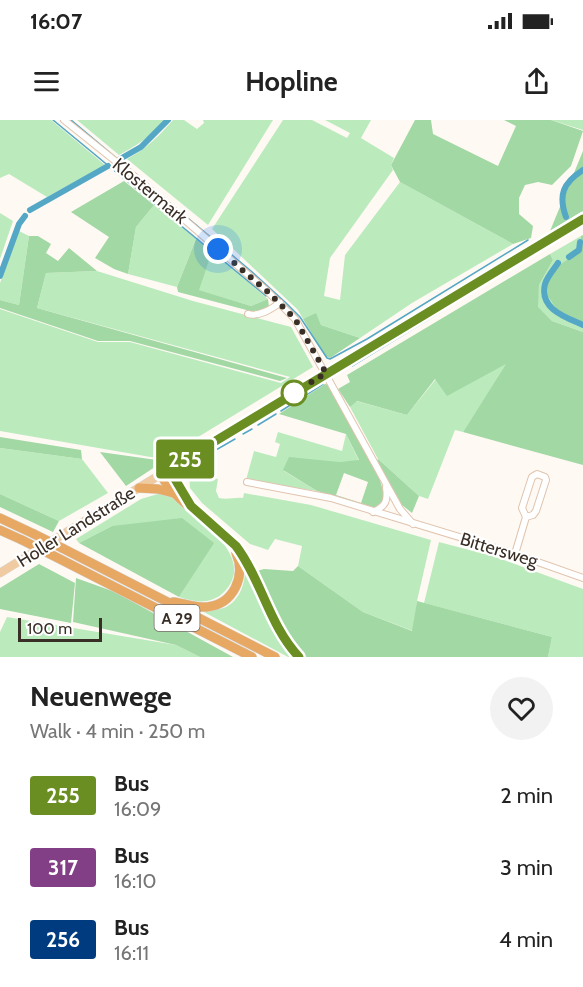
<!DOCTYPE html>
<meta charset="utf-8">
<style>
:root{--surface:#fff;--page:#f2f2f2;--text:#222;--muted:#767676}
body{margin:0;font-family:Cabin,sans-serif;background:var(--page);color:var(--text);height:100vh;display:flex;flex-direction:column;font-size:22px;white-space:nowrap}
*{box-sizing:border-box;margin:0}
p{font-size:20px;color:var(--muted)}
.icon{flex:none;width:33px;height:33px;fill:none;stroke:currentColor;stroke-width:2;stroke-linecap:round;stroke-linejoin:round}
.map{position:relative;height:537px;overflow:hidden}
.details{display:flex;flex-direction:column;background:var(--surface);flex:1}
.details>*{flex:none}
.badge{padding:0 12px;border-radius:4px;font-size:21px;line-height:39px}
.scale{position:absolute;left:18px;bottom:15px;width:84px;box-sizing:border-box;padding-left:6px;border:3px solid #3a2f27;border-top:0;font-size:16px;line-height:21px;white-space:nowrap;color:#3a2f27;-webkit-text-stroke:4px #fff;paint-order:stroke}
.you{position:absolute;width:30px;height:30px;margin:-15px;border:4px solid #fff;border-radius:50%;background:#1a73e8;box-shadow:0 0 0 9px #1a73e833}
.map>.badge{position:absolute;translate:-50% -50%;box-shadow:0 0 0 3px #fff}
.round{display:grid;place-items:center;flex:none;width:63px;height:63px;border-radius:32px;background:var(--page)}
.headline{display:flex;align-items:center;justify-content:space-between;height:102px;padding:0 30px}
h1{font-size:28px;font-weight:700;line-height:45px}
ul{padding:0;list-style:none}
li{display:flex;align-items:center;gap:18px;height:72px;padding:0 30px}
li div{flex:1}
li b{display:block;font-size:22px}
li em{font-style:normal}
li .badge{min-width:66px;font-weight:700;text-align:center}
.status{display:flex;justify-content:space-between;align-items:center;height:42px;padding:0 30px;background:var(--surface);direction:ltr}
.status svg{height:16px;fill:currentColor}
header{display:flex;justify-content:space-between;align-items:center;height:78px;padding:0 30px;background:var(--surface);font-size:27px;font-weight:700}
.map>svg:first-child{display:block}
</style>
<div class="status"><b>16:07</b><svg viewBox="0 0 49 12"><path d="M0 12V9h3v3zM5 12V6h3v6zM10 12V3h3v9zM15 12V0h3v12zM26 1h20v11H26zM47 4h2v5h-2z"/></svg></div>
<header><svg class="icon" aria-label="menu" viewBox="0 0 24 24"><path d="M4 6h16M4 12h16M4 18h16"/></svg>Hopline<svg class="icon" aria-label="share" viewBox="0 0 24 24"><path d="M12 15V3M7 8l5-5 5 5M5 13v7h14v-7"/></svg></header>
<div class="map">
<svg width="583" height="537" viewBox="0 0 583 537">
<rect width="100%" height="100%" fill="#fff9f4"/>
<g fill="#bbebbd">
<path d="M0 0H51L105 45 47 77 9 54 0 58Z"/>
<path d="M77 0H165C151 16 138 25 119 35Z"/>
<path d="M173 0H184L197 9 204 3 203 0H273L208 105 127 39C146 29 159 16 173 0Z"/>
<path d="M283 0H312L347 18 350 13 325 0H371L361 18 394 38 391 45 393 50 330 138 324 176 340 180 345 135 400 62 513 124 412 183 360 218 321 205 316 194 303 199 298 190 212 109Z"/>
<path d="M551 0H583V10Z"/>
<path d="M154 85 196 119 177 167 128 154 136 107Z"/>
<path d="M0 93 13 101 0 139Z"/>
<path d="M19 111 29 116 19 185 0 180V163Z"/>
<path d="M581 116 580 131 559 145 557 190 583 203V212L552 201 537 187 539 165 553 140 550 134Z"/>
<path d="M212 132 268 179 251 186 198 170Z"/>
<path d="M97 151 193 181 291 207 313 247 162 339 0 311V189L98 222H130L281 263 290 257 37 188 46 153Z"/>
<path d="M507 243 463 312 455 310 428 379 419 376 378 339 350 287 356 281 407 295 436 259Z"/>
<path d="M278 312 342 331 346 314 359 341 340 342 284 351 317 371 246 360 254 331 276 337 280 324 275 322Z"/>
<path d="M0 328 82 339 108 373 59 401 0 374Z"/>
<path d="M189 353 218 359 216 371 219 378C228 380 234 377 243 378L244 373 311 385 431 420 417 481 413 511 363 492 298 446 302 426 275 419 268 430 250 424 202 383 190 368Z"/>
<path d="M161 373 170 376C195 397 260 437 223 473 210 485 194 482 179 477L213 423 112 406 79 423 76 419 141 379Z"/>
<path d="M439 422 496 437 583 469V537H548L552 517 424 483Z"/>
<path d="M245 444 273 510 295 537H288L202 491C209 490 220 490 226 487 242 479 246 459 245 444Z"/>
<path d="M7 497 176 525 200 537H0V512Z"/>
</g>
<g fill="#a1d8a3" fill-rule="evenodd">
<path d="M415 0H431L433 14 498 46 516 6 504 0H551L583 11 571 46 552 65 538 62 525 65 519 78V94L533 106 531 118 513 124 400 62 391 45Z"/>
<path d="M583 31V91L550 111Z"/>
<path d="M124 61 154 85 136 107 128 154 114 149 95 138 109 117 71 92Z"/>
<path d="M583 115V203L557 190 548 176 547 164 559 145 580 131 581 116Z"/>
<path d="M29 116H38L51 124 46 133 58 141 69 128 97 151 46 153 37 188 287 258 280 261 130 221H98L0 188V180L19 185Z"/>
<path d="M196 119 212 132 199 170 251 186 268 179 269 187 254 192 178 172 177 167Z"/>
<path d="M550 134 553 140 539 165 538 187 552 201 583 212V345L463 312 506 244 447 276 435 259 407 295 357 281 350 287 338 269 350 262 347 255Z"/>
<path d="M316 193 321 205 360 218 330 238 325 236 303 199Z"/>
<path d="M325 264 329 265 380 360 385 378 380 386 374 389 317 371 283 350 289 337 339 342 359 340 346 314 279 294ZM344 353 368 362 361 383 336 375Z"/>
<path d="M0 317 81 330 82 339 0 328Z"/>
<path d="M100 332 164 341 126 366Z"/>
<path d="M378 339 419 376 412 393 402 385 377 341Z"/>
<path d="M0 374 59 401 53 412 0 387Z"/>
<path d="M182 398 214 423 179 477 79 423 112 406Z"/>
<path d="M39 444 75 463 71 503 0 489V468Z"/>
<path d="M298 446 363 492 412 511 417 481 552 517 548 537H305C284 521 268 476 257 451L264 449 293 451Z"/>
<path d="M76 458 115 472 233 537H200L176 525 73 502Z"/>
</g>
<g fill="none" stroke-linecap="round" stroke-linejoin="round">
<g stroke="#54a7c5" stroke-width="1.5">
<path d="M53 0 266 176"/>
<path d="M71 0 251 151 285 182 300 197 327 238 330 239 367 219 528 120"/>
<path d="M554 123 583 106"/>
<path d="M352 246 548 126"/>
<path d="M281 291 323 264"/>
<path d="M258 305 276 294"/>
<path d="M243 314 252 309"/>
<path d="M214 331 235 319"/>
<path d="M192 345 210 333"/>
</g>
<g stroke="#54a7c5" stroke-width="6">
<path d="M120 39 141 27 168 0"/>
<path d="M30 90 108 46"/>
<path d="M566 97C558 75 563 63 583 50"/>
<path d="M569 137 579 130 580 122"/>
<path d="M558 143C554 149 547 157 545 164 539 189 565 197 583 205"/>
<path d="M0 156 19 104 25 96"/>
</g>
<defs>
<g id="minor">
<path d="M64 0 134 56 268 172 295 199 400 389 413 404"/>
<path d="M248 194C259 197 271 189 280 183"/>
<path d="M247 362 331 378 515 434 583 458"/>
<path d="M373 392C386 386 388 381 386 367"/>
<path d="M515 434 526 397 522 388 532 357 537 354 545 357 546 360 536 391 533 395 526 397"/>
</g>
<path id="major" d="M0 453 272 286 583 99"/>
<g id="highway">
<path d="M169 349 188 382"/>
<path d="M161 355C178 386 215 401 238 428 264 460 268 504 299 537"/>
<path d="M139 368 158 369 173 373"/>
<path d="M0 398 34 414"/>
<path d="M0 410 22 420"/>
<path d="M62 428 275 537"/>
<path d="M50 434 252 537"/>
<path d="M173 482C185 483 195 488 207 487 234 484 246 456 236 433"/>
</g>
</defs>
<use href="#minor" stroke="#e0c4ae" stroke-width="8"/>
<use href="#major" stroke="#d8d5d4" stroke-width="9"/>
<use href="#highway" stroke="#d8d5d4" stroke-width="10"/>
<use href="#minor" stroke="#fff" stroke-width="6"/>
<use href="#major" stroke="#f0cba1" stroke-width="8"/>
<use href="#highway" stroke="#e6a862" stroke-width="9"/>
<defs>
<g id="highway-bridge">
<path d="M34 414 62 428"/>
<path d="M22 420 50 434"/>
</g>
</defs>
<use href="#highway-bridge" stroke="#d8d5d4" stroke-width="10" stroke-linecap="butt"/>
<use href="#highway-bridge" stroke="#e6a862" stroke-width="9"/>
</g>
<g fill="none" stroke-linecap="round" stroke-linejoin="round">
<defs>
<path id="line" d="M299 537C269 505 262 461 236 426L191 386 169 349 583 99"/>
</defs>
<use href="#line" stroke="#fff" stroke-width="14"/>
<use href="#line" stroke="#6b8e23" stroke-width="9"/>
<path stroke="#3a2f27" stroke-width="6" stroke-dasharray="0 10.8" d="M218 129 268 172 295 199 326 253 294 273"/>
</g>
<circle fill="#fff" stroke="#6b8e23" stroke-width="3" cx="294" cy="273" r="12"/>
<g text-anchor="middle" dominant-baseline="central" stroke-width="4.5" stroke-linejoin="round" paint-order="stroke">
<rect fill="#fff" stroke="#756d68" stroke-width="1.5" x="154.5" y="485" width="45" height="26" rx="4.5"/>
<g font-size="16" font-weight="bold" fill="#3a2f27">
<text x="177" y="498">A 29</text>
</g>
<g font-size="18" fill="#3a2f27" stroke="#fff">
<text transform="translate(150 71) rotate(40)">Klostermark</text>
<text transform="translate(76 407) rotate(-32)">Holler Landstraße</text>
<text transform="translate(499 430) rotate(17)">Bittersweg</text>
</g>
</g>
</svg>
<div class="scale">100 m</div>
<div class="you" style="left:218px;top:129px"></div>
<b class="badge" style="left:185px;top:339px;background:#6b8e23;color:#fff">255</b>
</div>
<section class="details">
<div class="headline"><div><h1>Neuenwege</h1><p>Walk · 4 min · 250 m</p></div><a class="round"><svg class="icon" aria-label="heart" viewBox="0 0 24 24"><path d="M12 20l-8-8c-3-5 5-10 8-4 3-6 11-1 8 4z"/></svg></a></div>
<ul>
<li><span class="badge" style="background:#6b8e23;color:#fff">255</span><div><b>Bus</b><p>16:09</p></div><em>2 min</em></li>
<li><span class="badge" style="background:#833f85;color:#fff">317</span><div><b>Bus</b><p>16:10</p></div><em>3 min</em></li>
<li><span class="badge" style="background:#003b80;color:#fff">256</span><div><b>Bus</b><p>16:11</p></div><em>4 min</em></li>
</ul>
</section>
